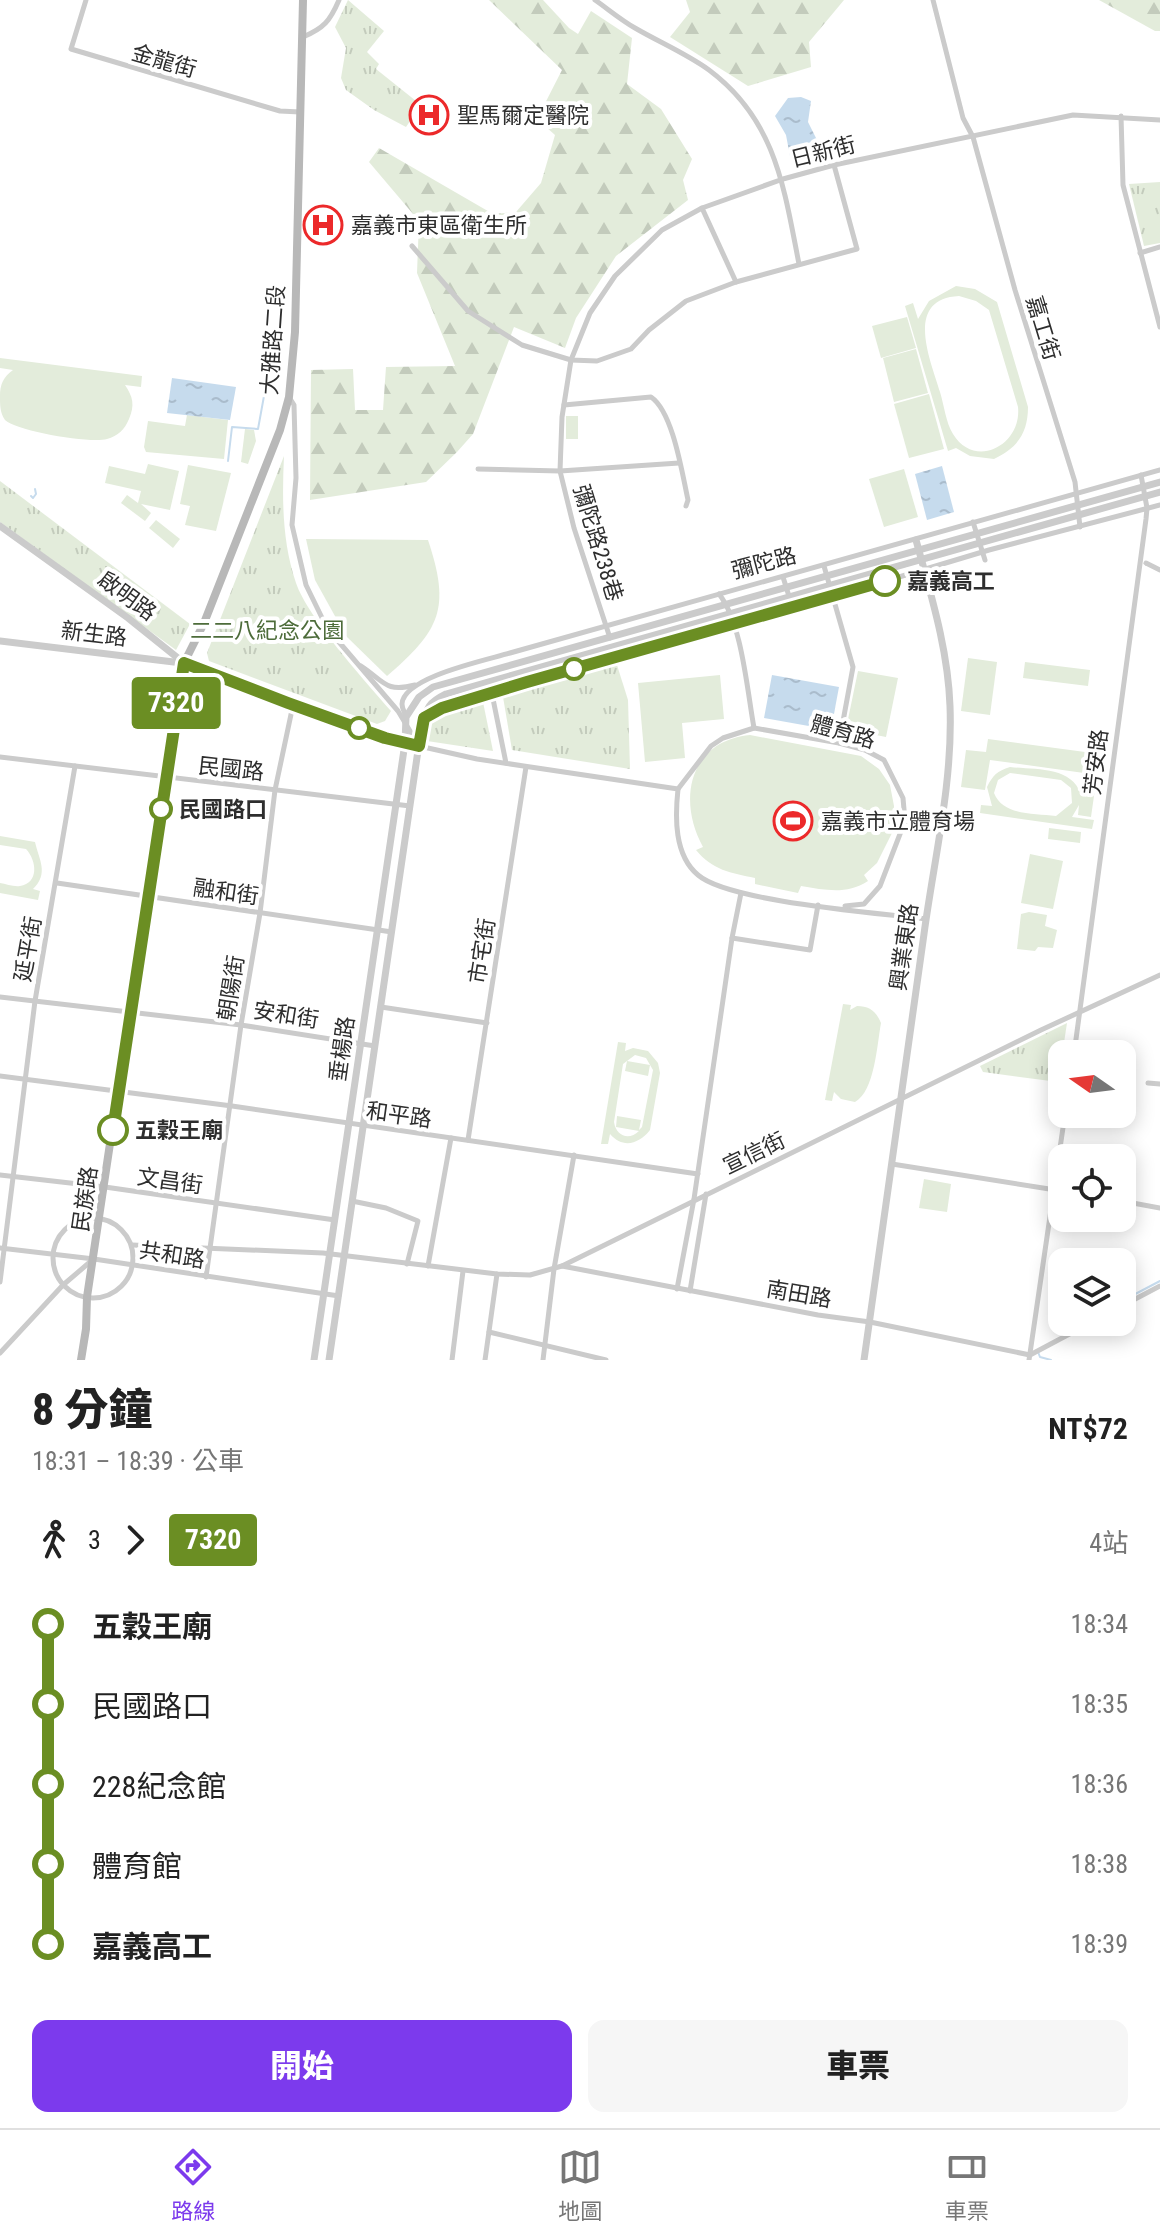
<!DOCTYPE html>
<html lang="zh-TW">
<meta charset="utf-8">
<style>
:root{--surface:#fff;--page:#f6f6f6;--text:#222;--muted:#767676;--line:#e0e0e0;--accent:#7c3aed}
body{margin:0;font-family:"Roboto Condensed","Noto Sans TC",sans-serif;background:var(--page);color:var(--text);height:100vh;display:flex;flex-direction:column;font-size:30px;white-space:nowrap}
*{box-sizing:border-box;margin:0}
p{font-size:26px;color:var(--muted)}
.icon{flex:none;width:44px;height:44px;fill:none;stroke:currentColor;stroke-width:2;stroke-linecap:round;stroke-linejoin:round}
.map{position:relative;height:1360px;overflow:hidden}
.panel{display:flex;flex-direction:column;background:var(--surface);flex:1}
.panel>*{flex:none}
.badge{padding:0 16px;border-radius:6px;font-size:28px;line-height:52px}
.needle{width:52px;rotate:284deg}
.controls{position:absolute;left:1048px;top:1040px;display:grid;gap:16px}
.controls a{display:grid;place-items:center;width:88px;height:88px;border-radius:16px;background:var(--surface);box-shadow:0 4px 20px #0003;font-size:40px}
.map>.badge{position:absolute;translate:-50% -50%;box-shadow:0 0 0 4px #fff}
.legs{display:flex;align-items:center;gap:12px;height:88px;padding:0 32px;font-size:26px}
.legs p{margin-inline-start:auto}
.summary{display:flex;align-items:center;justify-content:space-between;height:136px;padding:0 32px}
h1{font-size:44px;font-weight:800;line-height:60px}
.action{display:flex;gap:16px;margin-top:auto;padding:16px 32px}
.action a{flex:1;height:92px;border-radius:16px;background:var(--accent);color:#fff;font-size:32px;font-weight:800;line-height:92px;text-align:center}
.action a+a{background:var(--page);color:var(--text)}
ul{padding:0 32px;list-style:none}
li{display:flex;align-items:center;gap:28px;height:80px;font-size:30px}
li i{display:grid;place-items:center;width:12px;height:100%;margin:0 10px;background:currentColor}
li i::after{content:'';width:20px;height:20px;margin:-10px;border:6px solid;border-radius:50%;background:var(--surface)}
li p{margin-inline-start:auto}
li:first-child i{background:linear-gradient(#0000 50%,currentColor 0)}
li:last-child i{background:linear-gradient(currentColor 50%,#0000 0)}
.tab-bar{display:flex;justify-content:space-around;align-items:center;height:112px;border-top:2px solid var(--line);background:var(--surface);font-size:22px;color:var(--muted)}
.tab-bar a{display:grid;justify-items:center;gap:4px}
.tab-bar .current{color:var(--accent)}
.map>svg:first-child{display:block}
</style>
<div class="map">
<svg width="1160" height="1360" viewBox="0 0 1160 1360">
<defs>
<pattern id="forest-firs" width="22" height="20" patternUnits="userSpaceOnUse" patternTransform="scale(2)"><rect width="22" height="20" fill="#e3ecdb"/><path d="M5 1l3.5 6h-7zM16 11l3.5 6h-7z" fill="#c3cbbc"/></pattern>
<pattern id="park-tufts" width="24" height="20" patternUnits="userSpaceOnUse" patternTransform="scale(2)"><rect width="24" height="20" fill="#e3ecdb"/><path d="M3 7l-1-3M5 7V3M7 7l1-3M15 17l-1-3M17 17v-4M19 17l1-3" fill="none" stroke="#c3cbbc"/></pattern>
<pattern id="water-ripples" width="26" height="14" patternUnits="userSpaceOnUse" patternTransform="scale(2)"><rect width="26" height="14" fill="#c6dbed"/><path d="M2 4q2-2 4 0t4 0M15 11q2-2 4 0t4 0" fill="none" stroke="#aabccc"/></pattern>
</defs>
<rect width="100%" height="100%" fill="#fff"/>
<g fill="#e3ecdb" fill-rule="evenodd">
<path d="M956 286 975 289 997 302 1028 407C1028 432 1018 448 994 459L970 456 956 448 948 451 905 306 913 303 918 319 929 301ZM959 296 976 301 989 310 1018 407C1022 445 975 470 953 434 946 423 944 405 940 392 931 361 903 299 959 296Z"/>
<path d="M907 317 916 348 881 358 872 326Z"/>
<path d="M916 349 928 393 894 402 883 358Z"/>
<path d="M0 358 142 376 141 387 125 385C133 397 135 405 129 419 125 429 118 436 107 439 91 444 16 431 5 420 0 413 0 405 0 396 0 385 3 377 13 370L0 368Z"/>
<path d="M929 394 944 449 909 458 894 404Z"/>
<path d="M187 415 228 420 224 459 146 452 144 447 148 421 185 426Z"/>
<rect x="566" y="416" width="12" height="23"/>
<path d="M245 429 254 430 256 441 248 464 241 462Z"/>
<path d="M148 464 179 471 170 510 141 504 151 513 145 521 121 503 127 495 138 503 141 491 105 483 109 466 145 474Z"/>
<path d="M188 465 231 473 216 531 185 525 190 506 180 504Z"/>
<path d="M904 469 918 517 884 527 869 479Z"/>
<path d="M156 520 180 539 173 548 149 528Z"/>
<path d="M306 539 428 540C451 609 440 630 387 676L346 636 315 580Z"/>
<path d="M968 658 997 662 990 715 961 711Z"/>
<path d="M1025 662 1090 670 1088 686 1023 678Z"/>
<path d="M858 671 898 678 886 737 846 729Z"/>
<path d="M720 675 724 719 682 723 685 758 645 762 638 683Z"/>
<path d="M750 735 861 756 879 769 890 785 894 806V829L877 863 864 875 868 881C846 895 826 890 801 886L798 893 755 884V878C731 873 712 870 696 850L703 847C677 800 689 741 750 735Z"/>
<path d="M988 739 1100 754 1091 817 1078 815 1079 805 1072 817 1094 820 1092 829 980 813 981 805 992 806 987 787C993 775 997 771 1010 767 1035 770 1071 766 1081 794L1084 773 990 760 985 790 961 787 966 750 986 752ZM1010 773 1061 780 1071 788 1072 803 1056 816C1034 813 1003 816 994 793L998 780Z"/>
<path d="M1049 828 1081 832 1080 843 1048 839Z"/>
<path d="M0 836 35 842C39 860 49 873 33 889L40 891 38 900 0 893V883C6 884 14 887 20 886 39 883 37 861 26 849L0 845Z"/>
<path d="M1030 854 1063 861 1053 909 1021 903Z"/>
<path d="M1029 912 1047 915 1045 926 1057 930 1053 948 1038 947 1035 951 1017 949 1021 914Z"/>
<path d="M843 1004 851 1005 850 1010 857 1006C869 1006 876 1011 881 1023 877 1044 875 1091 855 1102L841 1099 834 1092 832 1101 825 1100Z"/>
<path d="M618 1042 626 1043 625 1051 633 1048 648 1051 658 1063 660 1073 650 1130C639 1144 623 1149 610 1134L608 1144H601ZM635 1055 646 1058 653 1070 642 1127 639 1130 641 1120 617 1116 616 1127 639 1131C629 1141 616 1136 614 1122L623 1064Z"/>
<path d="M627 1061 650 1065 648 1076 625 1071Z"/>
<path d="M924 1179 951 1184 947 1212 919 1208Z"/>
</g>
<g fill="url(#forest-firs)">
<path d="M489 0H543L569 28 578 34 591 11 632 38 627 84 661 109 692 159 683 180 688 200 616 256 576 318 565 348 514 327 473 434 457 452 426 482 310 500 311 370 353 369 355 410H383L386 367 455 366 417 273 419 221 369 162 379 148 493 214 516 212 541 183 555 135 537 119 562 70Z"/>
<path d="M686 0H844L809 42 811 67 748 86 670 37 690 12Z"/>
<path d="M1099 0H1160V31H1155Z"/>
</g>
<g fill="url(#park-tufts)">
<path d="M348 0 384 31 367 52 379 64 376 69 421 105 406 127 374 110 346 90 341 78 346 48 335 27Z"/>
<path d="M1160 182V243L1144 246 1129 184Z"/>
<path d="M284 456C282 498 282 542 296 583 308 618 365 681 391 711L385 721 377 724 209 661 207 653Z"/>
<path d="M0 481 190 624 176 650 0 522Z"/>
<path d="M617 665 628 700 630 769 512 750 502 691Z"/>
<path d="M483 702 493 751 427 741 433 716Z"/>
<path d="M1067 1023 1058 1082 983 1072 980 1066Z"/>
</g>
<g fill="url(#water-ripples)">
<path d="M801 97 811 101 808 122 817 140 812 157 799 161 790 156 786 135 775 116 788 98Z"/>
<path d="M172 378 236 387 230 420 167 413Z"/>
<path d="M942 466 954 512 927 520 915 474Z"/>
<path d="M772 675 839 687 831 730 764 718Z"/>
</g>
<g fill="none" stroke-linecap="round" stroke-linejoin="round">
<g stroke="#c6dbed" stroke-width="2">
<path d="M228 461 232 427 258 429 264 396H267L268 392 265 391"/>
<path d="M31 496 33 498 36 494 35 489"/>
<path d="M1122 1301 1160 1281"/>
<path d="M1038 1352 1040 1357 1051 1360"/>
</g>
<g stroke="#cbcbcb" stroke-width="5">
<path d="M86 0 71 49 280 111 300 112"/>
<path d="M595 0C608 9 621 20 635 28 659 42 687 54 709 70 776 120 784 188 799 264"/>
<path d="M933 0 963 118 973 137 1015 290 1075 482 1080 527"/>
<path d="M303 37C324 28 330 21 339 0"/>
<path d="M1121 116 1123 185 1160 327"/>
<path d="M702 208 736 282"/>
<path d="M412 246 468 311 522 345 571 360 597 361 631 349 649 330 686 301 736 282 857 249 834 165"/>
<path d="M1140 253 1160 247"/>
<path d="M289 397 294 405 296 478 292 525 306 585 327 628 398 711 419 746 477 759 678 789C675 817 674 855 698 875 729 902 880 913 926 919"/>
<path d="M564 405 651 397C673 412 682 473 688 500L686 506"/>
<path d="M478 469 560 471 679 463"/>
<path d="M973 522 985 560"/>
<path d="M1146 563 1160 570"/>
<path d="M824 566 853 667 839 743"/>
<path d="M783 577 793 609"/>
<path d="M719 594C742 623 747 690 754 728"/>
<path d="M610 638 574 528 560 471 562 417 571 360 590 313 615 276 662 230 702 208 783 179 834 165 1073 115 1160 120"/>
<path d="M361 666C384 681 385 693 415 685"/>
<path d="M492 694 506 763"/>
<path d="M406 717C405 713 402 709 402 704 403 677 487 660 510 653L1160 470"/>
<path d="M424 718 442 708 527 682 799 607 989 550 1160 505"/>
<path d="M0 757 410 806"/>
<path d="M678 789 711 746 723 738 754 728 839 743 865 750 884 760 903 798 905 821 880 886 864 904 845 906"/>
<path d="M905 821 942 827"/>
<path d="M57 883 392 932"/>
<path d="M732 938 810 950 818 905"/>
<path d="M0 997 241 1025 375 1046"/>
<path d="M381 1007 487 1023"/>
<path d="M1074 1054 1146 519 1147 508 1141 475"/>
<path d="M0 1076 232 1106 698 1174"/>
<path d="M1148 1083 1160 1084"/>
<path d="M468 1140 526 767"/>
<path d="M892 1164 1062 1191"/>
<path d="M0 1175 105 1187 335 1220"/>
<path d="M352 1201 386 1208 418 1221 407 1264"/>
<path d="M1122 1201 1160 1208"/>
<circle cx="93" cy="1258" r="40"/>
<path d="M132 1245 323 1253 497 1274 530 1275 562 1266 1041 1030 1160 975"/>
<path d="M0 1248 94 1259 339 1296"/>
<path d="M428 1266 451 1138"/>
<path d="M562 1266 818 1315 870 1322 1030 1355 1092 1322"/>
<path d="M206 1277 241 1025 260 913 275 790 293 705"/>
<path d="M0 1282 35 1001 75 766"/>
<path d="M677 1289 694 1199 732 938 741 893"/>
<path d="M690 1291 706 1194"/>
<path d="M1122 1306 1160 1286"/>
<path d="M489 1332 606 1360"/>
<path d="M0 1353 63 1285 90 1262"/>
<path d="M452 1360 463 1271"/>
<path d="M485 1360 497 1274"/>
<path d="M543 1360 554 1269 574 1155"/>
<path d="M1029 1360 1065 1114"/>
</g>
<g stroke="#cbcbcb" stroke-width="7">
<path d="M0 526 128 618 184 663 298 707 385 738 419 746"/>
<path d="M0 641 182 663"/>
<path d="M314 1360 405 743 406 717 419 697 433 687 1160 482"/>
<path d="M329 1360 421 730C427 709 426 704 446 694L1160 492"/>
<path d="M864 1360C884 1218 904 1076 924 934 934 859 953 783 950 706 948 649 931 595 916 540"/>
</g>
<path stroke="#b8b8b8" stroke-width="8" d="M81 1360 86 1329 87 1297 179 683 184 663 204 623 280 430 289 397 295 332 303 0"/>
</g>
<g fill="none" stroke-linecap="round" stroke-linejoin="round">
<defs>
<path id="line-1" d="M113 1130 184 663 288 703 385 738 419 746 424 718 442 708 527 682 885 581"/>
</defs>
<use href="#line-1" stroke="#fff" stroke-width="18"/>
<use href="#line-1" stroke="#6b8e23" stroke-width="12"/>
</g>
<defs>
<symbol id="hospital-ring" viewBox="-11 -11 22 22"><circle r="9.5" fill="#fff" stroke="#ec292a" stroke-width="1.5"/><path d="M-5-5h3v3.5h4V-5h3V5h-3V1.5h-4V5h-3Z" fill="#ec292a"/></symbol>
<symbol id="stadium-ring" viewBox="-11 -11 22 22"><circle r="9.5" fill="#fff" stroke="#ec292a" stroke-width="1.5"/><path d="M0-5a6.5 5 0 1 0 0 10a6.5 5 0 1 0 0-10ZM-3.5-1.8h7v3.6h-7Z" fill="#ec292a"/></symbol>
</defs>
<g fill-rule="evenodd">
<use href="#hospital-ring" x="407" y="93" width="44" height="44"/>
<use href="#hospital-ring" x="301" y="203" width="44" height="44"/>
<use href="#stadium-ring" x="771" y="799" width="44" height="44"/>
</g>
<g fill="#fff" stroke="#6b8e23" stroke-width="4">
<circle cx="885" cy="581" r="14"/>
<circle cx="574" cy="669" r="10"/>
<circle cx="359" cy="728" r="10"/>
<circle cx="161" cy="809" r="10"/>
<circle cx="113" cy="1130" r="14"/>
</g>
<g text-anchor="middle" dominant-baseline="central" stroke-width="8" stroke-linejoin="round" paint-order="stroke">
<g font-size="22" fill="#2e2e2e" stroke="#fff">
<text transform="translate(164 61) rotate(16)">金龍街</text>
<text transform="translate(823 152) rotate(-14)">日新街</text>
<text transform="translate(1043 328) rotate(73)">嘉工街</text>
<text transform="translate(273 340) rotate(-86)">大雅路二段</text>
<text transform="translate(598 543) rotate(73)">彌陀路238巷</text>
<text transform="translate(764 563) rotate(-15)">彌陀路</text>
<text transform="translate(127 596) rotate(36)">啟明路</text>
<text transform="translate(94 634) rotate(7)">新生路</text>
<text transform="translate(843 732) rotate(16)">體育路</text>
<text transform="translate(1096 762) rotate(-83)">芳安路</text>
<text transform="translate(231 769) rotate(6)">民國路</text>
<text transform="translate(226 892) rotate(8)">融和街</text>
<text transform="translate(904 947) rotate(-82)">興業東路</text>
<text transform="translate(28 949) rotate(-80)">延平街</text>
<text transform="translate(482 951) rotate(-81)">市宅街</text>
<text transform="translate(231 988) rotate(-81)">朝陽街</text>
<text transform="translate(286 1015) rotate(9)">安和街</text>
<text transform="translate(342 1049) rotate(-82)">垂楊路</text>
<text transform="translate(399 1115) rotate(8)">和平路</text>
<text transform="translate(754 1153) rotate(-26)">宣信街</text>
<text transform="translate(170 1181) rotate(8)">文昌街</text>
<text transform="translate(85 1199) rotate(-82)">民族路</text>
<text transform="translate(172 1255) rotate(9)">共和路</text>
<text transform="translate(799 1294) rotate(10)">南田路</text>
</g>
<g font-size="22" fill="#2e2e2e" stroke="#fff" text-anchor="start">
<text x="457" y="115">聖馬爾定醫院</text>
<text x="351" y="225">嘉義市東區衛生所</text>
<text x="821" y="821">嘉義市立體育場</text>
</g>
<g font-size="22" font-weight="bold" fill="#2e2e2e" stroke="#fff" text-anchor="start">
<text x="907" y="581">嘉義高工</text>
<text x="179" y="809">民國路口</text>
<text x="135" y="1130">五穀王廟</text>
</g>
<g font-size="22" fill="#4d6c3a" stroke="#fff">
<text x="267" y="630">二二八紀念公園</text>
</g>
</g>
</svg>
<div class="controls">
<a><svg class="needle" viewBox="-14 -14 28 28"><path d="M0-13l5 13h-10z" fill="#e53935"/><path d="M0 13l5-13h-10z" fill="#767676"/></svg></a>
<a><svg class="icon" aria-label="locate" viewBox="0 0 24 24"><circle cx="12" cy="12" r="6"/><path d="M12 2v4M12 18v4M2 12h4M18 12h4"/></svg></a>
<a><svg class="icon" aria-label="layers" viewBox="0 0 24 24"><path d="M12 4l9 5-9 5-9-5zM3 14l9 5 9-5"/></svg></a>
</div>
<b class="badge" style="left:176px;top:703px;background:#6b8e23;color:#fff">7320</b>
</div>
<section class="panel">
<div class="summary"><div><h1>8 分鐘</h1><p>18:31 – 18:39 · 公車</p></div><b>NT$72</b></div>
<div class="legs"><svg class="icon" aria-label="walk" viewBox="0 0 24 24"><circle cx="13" cy="4" r="2"/><path d="M13 8l-2 6 4 7M11 14l-3 7M7 12l3-4h3l4 4"/></svg>3<svg class="icon" aria-label="forward" viewBox="0 0 24 24"><path d="M9 5l7 7-7 7"/></svg><b class="badge" style="background:#6b8e23;color:#fff">7320</b><p>4站</p></div>
<ul>
<li><i style="color:#6b8e23"></i><b>五穀王廟</b><p>18:34</p></li>
<li><i style="color:#6b8e23"></i><span>民國路口</span><p>18:35</p></li>
<li><i style="color:#6b8e23"></i><span>228紀念館</span><p>18:36</p></li>
<li><i style="color:#6b8e23"></i><span>體育館</span><p>18:38</p></li>
<li><i style="color:#6b8e23"></i><b>嘉義高工</b><p>18:39</p></li>
</ul>
<div class="action"><a>開始</a><a>車票</a></div>
</section>
<nav class="tab-bar">
<a class="current"><svg class="icon" aria-label="directions" viewBox="0 0 24 24"><path d="M12 3l9 9-9 9-9-9zM9 14v-3h6M13 9l2 2-2 2"/></svg>路線</a>
<a><svg class="icon" aria-label="map" viewBox="0 0 24 24"><path d="M3 6l6-2 6 2 6-2v14l-6 2-6-2-6 2zM9 4v14M15 6v14"/></svg>地圖</a>
<a><svg class="icon" aria-label="tickets" viewBox="0 0 24 24"><path d="M3 7h18v10H3zM15 7v10"/></svg>車票</a>
</nav>
